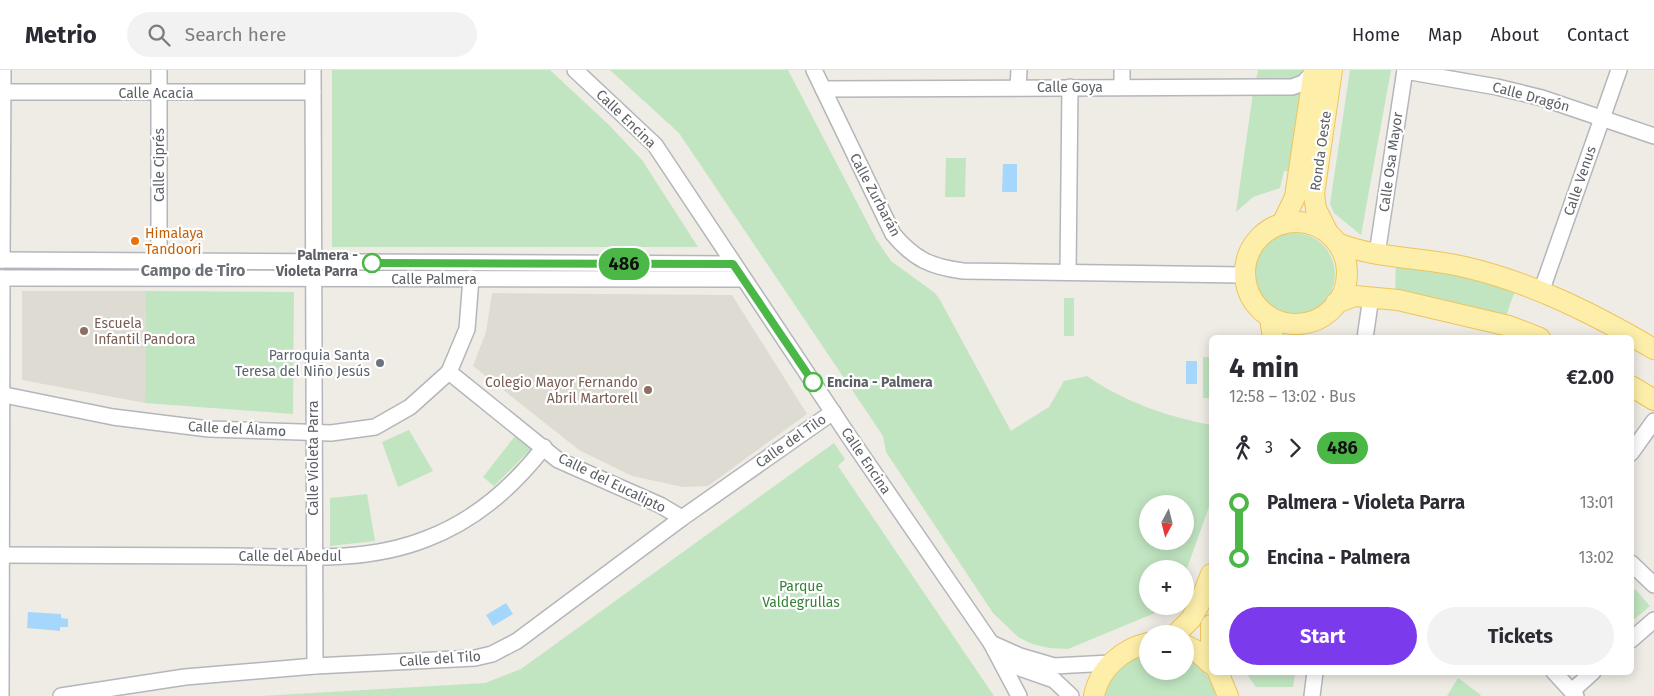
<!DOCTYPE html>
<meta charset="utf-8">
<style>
:root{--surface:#fff;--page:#f2f2f3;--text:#2b2b33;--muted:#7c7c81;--line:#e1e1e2;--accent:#7c3aed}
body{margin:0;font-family:"Fira Sans",sans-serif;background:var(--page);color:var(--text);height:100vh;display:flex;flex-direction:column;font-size:19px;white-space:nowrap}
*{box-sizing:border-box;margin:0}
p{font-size:16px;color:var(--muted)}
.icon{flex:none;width:28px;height:28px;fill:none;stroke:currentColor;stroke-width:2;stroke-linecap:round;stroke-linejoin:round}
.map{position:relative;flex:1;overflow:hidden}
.side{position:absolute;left:1209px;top:265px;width:425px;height:340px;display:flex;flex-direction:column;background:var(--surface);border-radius:8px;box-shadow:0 2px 12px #0003}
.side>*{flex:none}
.badge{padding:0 10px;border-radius:16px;font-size:18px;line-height:32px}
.needle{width:32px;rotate:187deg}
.buttons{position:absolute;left:1139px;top:425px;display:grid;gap:10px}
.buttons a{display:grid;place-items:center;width:55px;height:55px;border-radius:50%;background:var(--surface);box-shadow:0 2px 12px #0003;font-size:25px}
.map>.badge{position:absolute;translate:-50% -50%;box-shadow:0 0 0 2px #fff}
.legs{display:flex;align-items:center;gap:8px;height:55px;padding:0 20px;font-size:16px}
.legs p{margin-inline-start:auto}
.overview{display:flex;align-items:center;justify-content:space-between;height:85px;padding:0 20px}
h1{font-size:28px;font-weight:700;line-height:38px}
.button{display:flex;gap:10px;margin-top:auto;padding:10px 20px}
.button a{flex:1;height:58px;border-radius:30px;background:var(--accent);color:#fff;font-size:20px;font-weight:700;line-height:58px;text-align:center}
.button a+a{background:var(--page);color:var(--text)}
ul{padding:0 20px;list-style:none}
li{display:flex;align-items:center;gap:18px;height:55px;font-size:19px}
li i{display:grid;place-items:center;width:8px;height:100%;margin:0 6px;background:currentColor}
li i::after{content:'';width:12px;height:12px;margin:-6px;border:4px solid;border-radius:50%;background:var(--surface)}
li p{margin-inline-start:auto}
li:first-child i{background:linear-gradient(#0000 50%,currentColor 0)}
li:last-child i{background:linear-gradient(currentColor 50%,#0000 0)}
header{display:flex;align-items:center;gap:30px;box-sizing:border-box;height:70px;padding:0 25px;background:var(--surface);border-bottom:1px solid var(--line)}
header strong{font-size:24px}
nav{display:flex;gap:28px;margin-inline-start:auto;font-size:18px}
.search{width:350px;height:45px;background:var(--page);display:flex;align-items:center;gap:12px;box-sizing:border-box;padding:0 18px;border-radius:28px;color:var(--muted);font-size:19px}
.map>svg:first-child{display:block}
</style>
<header>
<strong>Metrio</strong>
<div class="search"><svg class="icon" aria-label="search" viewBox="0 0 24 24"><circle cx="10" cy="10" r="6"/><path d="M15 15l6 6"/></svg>Search here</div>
<nav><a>Home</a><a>Map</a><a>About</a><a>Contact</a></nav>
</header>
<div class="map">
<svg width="1654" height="626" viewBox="0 0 1654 626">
<rect width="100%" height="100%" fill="#eeece4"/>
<g fill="#dedbd2">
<path d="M22 221H146L145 333 22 310Z"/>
<path d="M492 223 732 225 807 344 708 416 683 417 632 406 579 380 473 296 486 262Z"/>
</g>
<g fill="#c1e5c1" fill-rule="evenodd">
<path d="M332 0H550L609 55 642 90 698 177H332Z"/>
<path d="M610 0H788L876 169 891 191 935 223 940 230 1011 361 1049 337 1064 311 1087 306C1124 332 1166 346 1211 355V431L1185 504V499H1148V536H1168L1167 538 1068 579 1049 578 1032 574 1018 567 993 543 886 382 883 366 679 63ZM1148 434H1185V471H1148Z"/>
<path d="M1258 0H1307C1291 14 1276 10 1256 10Z"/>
<path d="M1350 0H1391L1361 165 1334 143 1330 134Z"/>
<path d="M1305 19 1293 102 1284 101 1280 118 1253 127 1236 142 1253 23 1289 24Z"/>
<path d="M946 88H966L965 127H945Z"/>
<circle cx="1294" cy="204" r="41"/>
<path d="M1396 191 1516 218 1506 246 1436 228 1395 222Z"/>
<path d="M146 221 294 222 293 344 145 333Z"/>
<rect x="1064" y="228" width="10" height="38"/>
<rect x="1203" y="287" width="8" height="41"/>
<path d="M409 360 433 401 398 417 382 372Z"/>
<path d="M515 366 531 379 494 416 483 407Z"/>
<path d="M834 373 845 389 838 396 994 626H261L485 613 521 599Z"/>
<path d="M367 424 375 471 330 476V428Z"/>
<path d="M1635 519 1650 536 1631 552V523Z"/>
<path d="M1147 583 1148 601H1185V588C1200 594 1213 609 1216 626H1103C1111 604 1124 589 1147 583Z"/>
<path d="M1246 603H1295L1293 617H1256Z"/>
<path d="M1458 608 1481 625 1480 626H1447Z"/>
</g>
<g fill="#a5d7fd">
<path d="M1003 94H1017V122H1002Z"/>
<rect x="1186" y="291" width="11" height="23"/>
<path d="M506 533 513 544 493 556 486 545Z"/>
<path d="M28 542 61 544V548L68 549V557H60V561L27 558Z"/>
</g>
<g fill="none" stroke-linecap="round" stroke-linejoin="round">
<defs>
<g id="minor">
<path d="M159 0V190"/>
<path d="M313 0 315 596"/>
<path d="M575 0 655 75 848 365 991 573 1019 626"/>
<path d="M814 0 893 164C914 189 931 197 963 201L1244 205"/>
<path d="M1405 1 1497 17 1542 28 1654 66"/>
<path d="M1018 17 1019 0"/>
<path d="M1122 17V0"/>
<path d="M823 19 1292 17 1303 13 1313 3"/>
<path d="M0 22H313"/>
<path d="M1377 184 1405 0"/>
<path d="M0 190 733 194"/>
<path d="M2 190 3 0"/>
<path d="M1068 202 1070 17"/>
<path d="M0 208 743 209"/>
<path d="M1541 222 1619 0"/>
<path d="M1365 268 1371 227"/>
<path d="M449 302 558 390 660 435 682 448"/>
<path d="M0 324 113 347 209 359 331 363 375 357 410 337 449 302 467 259 471 208"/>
<path d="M1631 383 1654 351"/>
<path d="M0 485C78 485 157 486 235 486 299 487 365 493 426 469 474 451 513 417 544 377"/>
<path d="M1631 493 1654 515"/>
<path d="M1631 570 1654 550"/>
<path d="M991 573 1020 586 1054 596 1110 593"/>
<path d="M1002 585 1014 596 1054 610 1071 626"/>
<path d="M1554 602 1576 626"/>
<path d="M1573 620 1593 602"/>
<path d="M1 626 2 208"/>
<path d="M61 626 185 607 315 596 475 588 492 584 517 571 682 448 833 342"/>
<path d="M1312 626 1315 602"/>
</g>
<g id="major">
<circle cx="1296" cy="203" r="51"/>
<path d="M1282 154 1295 127 1314 0"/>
<path d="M1327 161 1316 139 1314 124 1332 0"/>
<path d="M1337 173C1377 189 1423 187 1465 197 1533 213 1594 244 1654 279"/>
<path d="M1336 233 1355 226 1398 230 1509 256 1540 268"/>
<path d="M1270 248 1273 268"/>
<path d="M1631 316 1654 330"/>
<path d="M1211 555V575"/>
<path d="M1176 564 1191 549 1198 537 1211 504"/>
<path d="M1185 575 1195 580 1211 594"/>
<path d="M1218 602 1228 626"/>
<path d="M1094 626C1099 599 1122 579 1148 573"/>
</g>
</defs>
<use href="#minor" stroke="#b4b6bb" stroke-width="18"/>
<use href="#major" stroke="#eec45d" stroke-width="22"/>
<use href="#minor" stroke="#fff" stroke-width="15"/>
<use href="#major" stroke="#fdefaa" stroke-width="20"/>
</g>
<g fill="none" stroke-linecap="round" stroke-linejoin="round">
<defs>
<path id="line-1" d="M372 193 733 194 813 312"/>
</defs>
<use href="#line-1" stroke="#fff" stroke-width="11"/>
<use href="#line-1" stroke="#4ab747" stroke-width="8"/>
</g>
<circle fill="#e8710a" stroke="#fff" stroke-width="2" cx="135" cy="171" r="5"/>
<g fill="#fff" stroke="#4ab747" stroke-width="2.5">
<circle cx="372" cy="193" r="9"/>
<circle cx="813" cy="312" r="9"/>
</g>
<g fill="#8d6e63" stroke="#fff" stroke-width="2">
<circle cx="84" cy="261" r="5"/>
<circle cx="648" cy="320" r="5"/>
</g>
<circle fill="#6b7280" stroke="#fff" stroke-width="2" cx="380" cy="293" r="5"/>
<g text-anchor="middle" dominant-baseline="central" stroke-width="4.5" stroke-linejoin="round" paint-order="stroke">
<g font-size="14" fill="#5c6064" stroke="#fff">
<text x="1070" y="17">Calle Goya</text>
<text x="156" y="23">Calle Acacia</text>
<text transform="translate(1531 27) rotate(15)">Calle Dragón</text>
<text transform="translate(626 49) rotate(44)">Calle Encina</text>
<text transform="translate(1321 81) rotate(-82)">Ronda Oeste</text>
<text transform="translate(1391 92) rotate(-82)">Calle Osa Mayor</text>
<text transform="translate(159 95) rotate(-90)">Calle Ciprés</text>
<text transform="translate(1580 111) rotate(-71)">Calle Venus</text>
<text transform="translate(875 125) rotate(62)">Calle Zurbarán</text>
<text x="434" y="209">Calle Palmera</text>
<text transform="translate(237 359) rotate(3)">Calle del Álamo</text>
<text transform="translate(791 371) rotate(-35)">Calle del Tilo</text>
<text transform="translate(313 388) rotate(-90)">Calle Violeta Parra</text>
<text transform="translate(866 391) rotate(56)">Calle Encina</text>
<text transform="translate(612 413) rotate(26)">Calle del Eucalipto</text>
<text x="290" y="486">Calle del Abedul</text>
<text transform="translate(440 589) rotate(-4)">Calle del Tilo</text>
</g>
<g font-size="14" fill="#c56008" stroke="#fff" text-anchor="start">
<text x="145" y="163">Himalaya<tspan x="145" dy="16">Tandoori</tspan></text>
</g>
<g font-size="14" font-weight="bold" fill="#5c6064" stroke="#fff" text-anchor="end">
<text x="358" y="185">Palmera -<tspan x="358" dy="16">Violeta Parra</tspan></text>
<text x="827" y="312" text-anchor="start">Encina - Palmera</text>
</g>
<g font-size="14" fill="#785e54" stroke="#fff" text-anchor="start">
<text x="94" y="253">Escuela<tspan x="94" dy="16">Infantil Pandora</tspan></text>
<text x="638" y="312" text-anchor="end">Colegio Mayor Fernando<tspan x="638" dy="16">Abril Martorell</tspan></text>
</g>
<g font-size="14" fill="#5b616d" stroke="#fff" text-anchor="end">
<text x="370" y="285">Parroquia Santa<tspan x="370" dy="16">Teresa del Niño Jesús</tspan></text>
</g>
<g font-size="14" fill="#368139" stroke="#fff">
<text x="801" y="516">Parque<tspan x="801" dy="16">Valdegrullas</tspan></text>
</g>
<g font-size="16" font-weight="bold" fill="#6d7276" stroke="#fff">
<text x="193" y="200">Campo de Tiro</text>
</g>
</g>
</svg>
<div class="buttons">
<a><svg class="needle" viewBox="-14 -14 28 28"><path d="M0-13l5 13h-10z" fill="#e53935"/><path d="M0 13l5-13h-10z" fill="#7c7c81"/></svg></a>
<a>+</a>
<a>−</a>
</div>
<b class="badge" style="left:624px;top:194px;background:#4ab747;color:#111">486</b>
<section class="side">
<div class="overview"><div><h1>4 min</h1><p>12:58 – 13:02 · Bus</p></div><b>€2.00</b></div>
<div class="legs"><svg class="icon" aria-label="walk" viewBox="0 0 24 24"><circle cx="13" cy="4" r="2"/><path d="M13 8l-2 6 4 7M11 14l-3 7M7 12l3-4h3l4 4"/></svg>3<svg class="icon" aria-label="forward" viewBox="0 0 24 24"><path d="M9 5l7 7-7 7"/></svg><b class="badge" style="background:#4ab747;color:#111">486</b></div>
<ul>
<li><i style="color:#4ab747"></i><b>Palmera - Violeta Parra</b><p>13:01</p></li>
<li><i style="color:#4ab747"></i><b>Encina - Palmera</b><p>13:02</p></li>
</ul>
<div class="button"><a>Start</a><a>Tickets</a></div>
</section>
</div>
